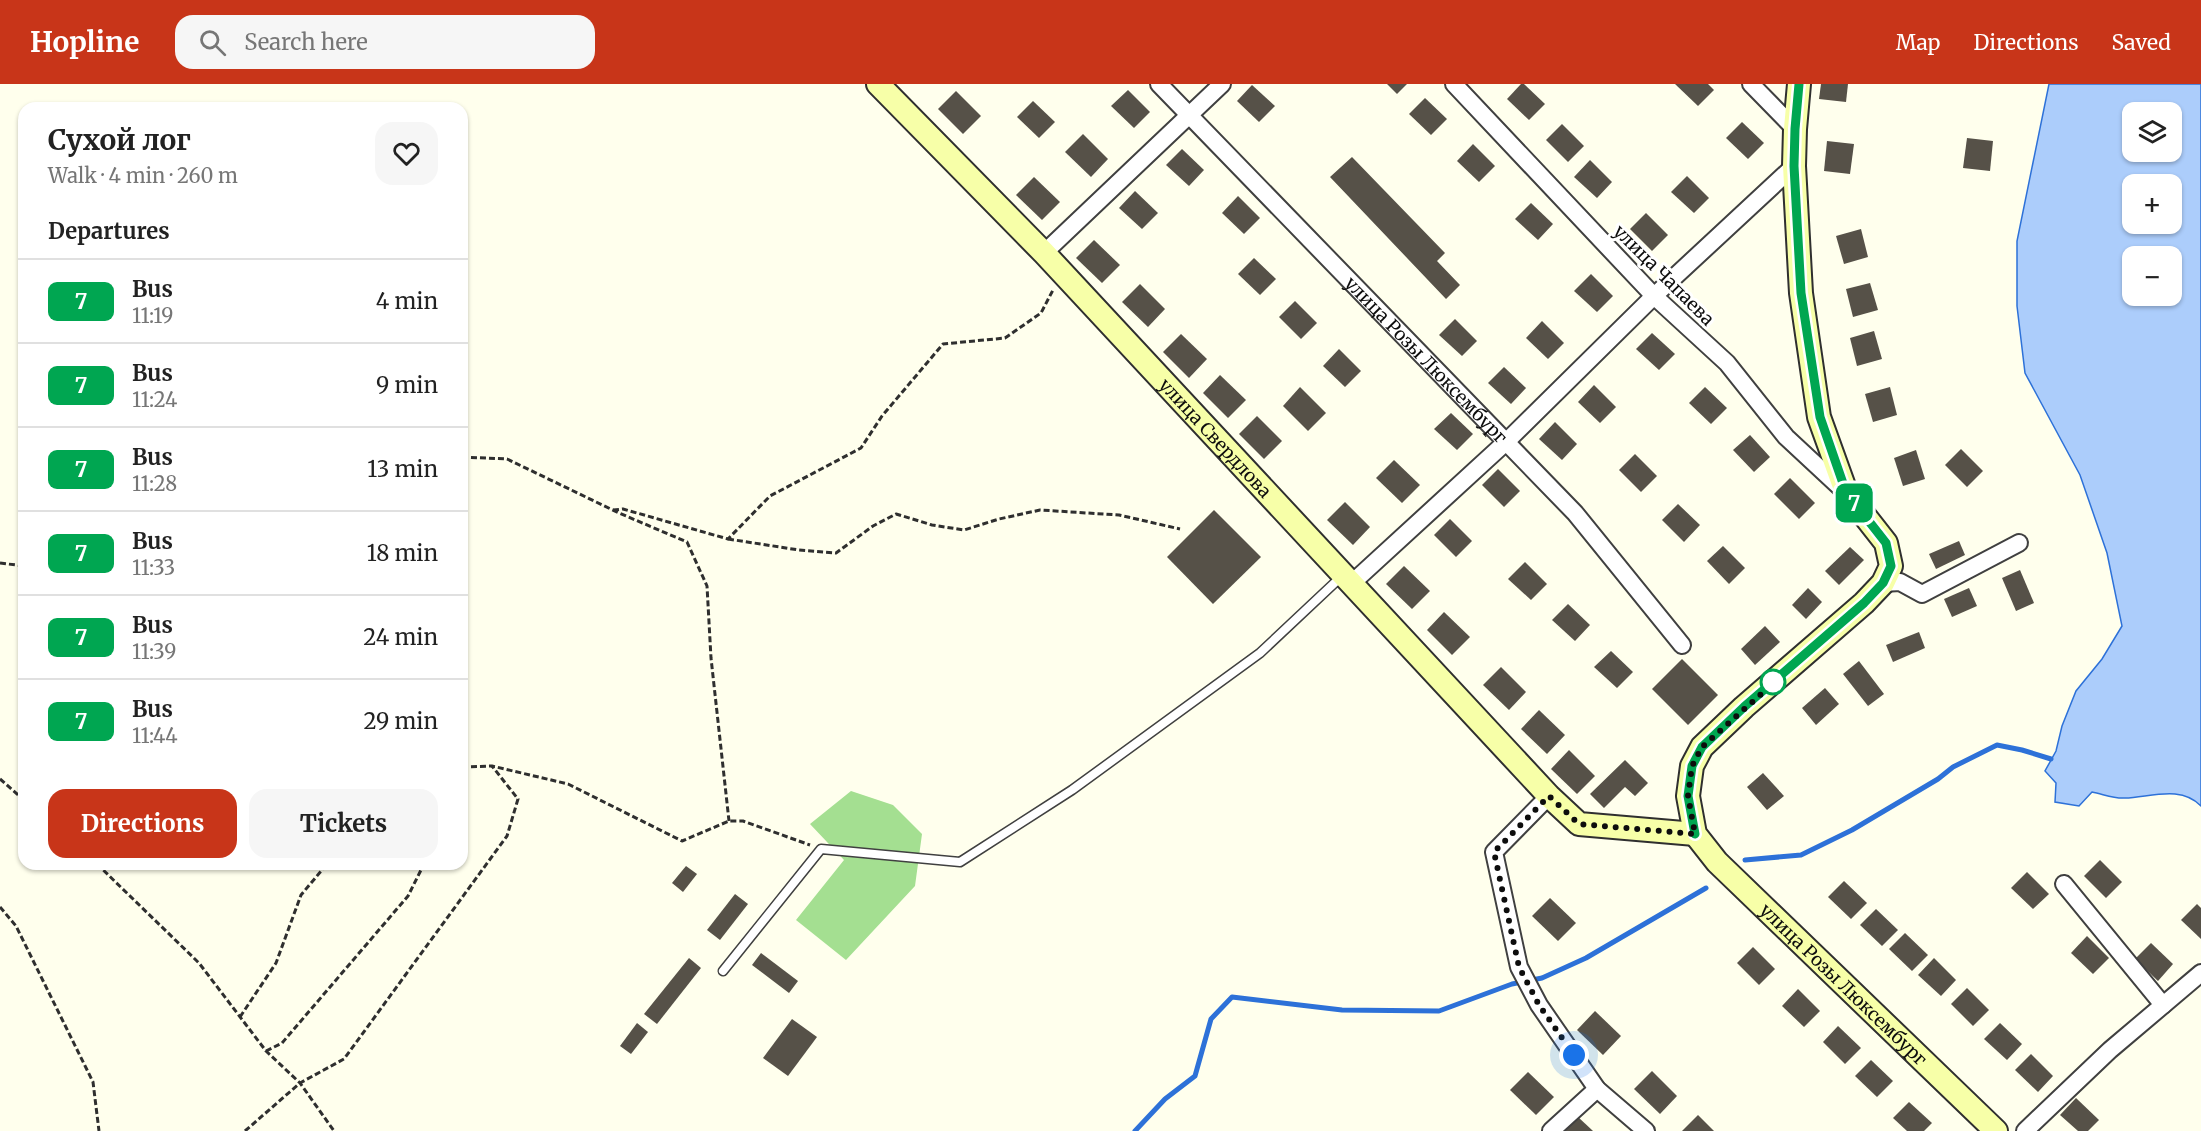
<!DOCTYPE html>
<meta charset="utf-8">
<style>
:root{--surface:#fff;--page:#f6f6f6;--text:#222;--muted:#767676;--line:#e0e0e0;--accent:#c83519}
body{margin:0;font-family:Merriweather,serif;background:var(--page);color:var(--text);height:100vh;display:flex;flex-direction:column;font-size:22px;white-space:nowrap}
*{box-sizing:border-box;margin:0}
p{font-size:20px;color:var(--muted)}
.icon{flex:none;width:33px;height:33px;fill:none;stroke:currentColor;stroke-width:2;stroke-linecap:round;stroke-linejoin:round}
.map{position:relative;flex:1;overflow:hidden}
.drawer{position:absolute;left:18px;top:18px;width:450px;height:768px;display:flex;flex-direction:column;background:var(--surface);border-radius:18px;box-shadow:0 2px 4px #0004}
.drawer>*{flex:none}
.badge{padding:0 12px;border-radius:9px;font-size:21px;line-height:39px}
.buttons{position:absolute;left:2122px;top:18px;display:grid;gap:12px}
.buttons a{display:grid;place-items:center;width:60px;height:60px;border-radius:12px;background:var(--surface);box-shadow:0 2px 4px #0004;font-size:30px}
.you{position:absolute;width:30px;height:30px;margin:-15px;border:4px solid #fff;border-radius:50%;background:#1a73e8;box-shadow:0 0 0 9px #1a73e833}
.map>.badge{position:absolute;translate:-50% -50%;box-shadow:0 0 0 3px #fff}
h2{padding:0 30px;font-size:22px;line-height:54px}
.round{display:grid;place-items:center;flex:none;width:63px;height:63px;border-radius:18px;background:var(--page)}
.overview{display:flex;align-items:center;justify-content:space-between;height:102px;padding:0 30px}
h1{font-size:28px;font-weight:700;line-height:45px}
.cta{display:flex;gap:12px;margin-top:auto;padding:12px 30px}
.cta a{flex:1;height:69px;border-radius:18px;background:var(--accent);color:#fff;font-size:24px;font-weight:700;line-height:69px;text-align:center}
.cta a+a{background:var(--page);color:var(--text)}
ul{padding:0;list-style:none}
li{display:flex;align-items:center;gap:18px;height:84px;padding:0 30px;border-top:2px solid var(--line)}
li div{flex:1}
li b{display:block;font-size:22px}
li em{font-style:normal}
li .badge{min-width:66px;font-weight:700;text-align:center}
header{display:flex;align-items:center;gap:36px;box-sizing:border-box;height:84px;padding:0 30px;background:var(--accent);color:#fff}
header strong{font-size:28px}
nav{display:flex;gap:33px;margin-inline-start:auto;font-size:21px}
.search{width:420px;height:54px;background:var(--page);display:flex;align-items:center;gap:15px;box-sizing:border-box;padding:0 21px;border-radius:18px;color:var(--muted);font-size:22px}
.map>svg:first-child{display:block}
</style>
<header>
<strong>Hopline</strong>
<div class="search"><svg class="icon" aria-label="search" viewBox="0 0 24 24"><circle cx="10" cy="10" r="6"/><path d="M15 15l6 6"/></svg>Search here</div>
<nav><a>Map</a><a>Directions</a><a>Saved</a></nav>
</header>
<div class="map">
<svg width="2201" height="1047" viewBox="0 0 2201 1047">
<rect width="100%" height="100%" fill="#ffffed"/>
<path fill="#a4df91" d="M851 707 893 721 922 750 915 802 846 876 796 836 844 776 810 740Z"/>
<path fill="#accdfb" stroke="#2d71d8" stroke-width="1.5" fill-rule="evenodd" d="M2049 0H2201V722C2181 701 2151 713 2125 714 2114 715 2103 710 2092 708L2079 722 2055 718 2056 699 2045 687 2056 667 2062 642 2076 607 2102 575 2122 542 2107 469 2080 391 2025 289 2017 222V157ZM2133 28H2172V68H2133ZM2133 100H2172V140H2133ZM2133 172H2172V212H2133Z"/>
<g fill="none" stroke-linecap="round" stroke-linejoin="round">
<g stroke="#2d71d8" stroke-width="5">
<path d="M1745 776 1801 771 1852 746 1938 695 1953 683 1997 661 2022 666 2051 675"/>
<path d="M1135 1047 1165 1015 1195 992 1211 935 1232 913 1342 926 1439 927 1512 900 1542 894 1586 874 1706 804"/>
</g>
</g>
<g fill="#565148">
<path d="M1387 0H1407L1397 10Z"/>
<path d="M1521 0H1524L1545 20 1529 36 1507 15Z"/>
<path d="M1675 0H1708L1714 6 1698 22Z"/>
<path d="M1821 0H1848L1846 18 1819 15Z"/>
<path d="M1252 1 1275 22 1259 38 1237 17Z"/>
<path d="M1128 6 1150 28 1134 44 1111 22Z"/>
<path d="M956 7 981 32 963 50 938 25Z"/>
<path d="M1425 14 1447 35 1431 51 1409 30Z"/>
<path d="M1033 17 1055 38 1039 54 1017 33Z"/>
<path d="M1742 38 1764 59 1748 75 1726 54Z"/>
<path d="M1562 40 1584 62 1568 78 1546 56Z"/>
<path d="M1083 50 1108 75 1091 93 1065 68Z"/>
<path d="M1967 54 1993 57 1990 87 1963 84Z"/>
<path d="M1827 57 1854 60 1850 90 1824 87Z"/>
<path d="M1473 60 1495 82 1479 98 1457 77Z"/>
<path d="M1182 65 1204 86 1189 102 1166 81Z"/>
<path d="M1352 73 1445 169 1437 177 1460 201 1446 215 1330 93Z"/>
<path d="M1590 76 1612 98 1597 114 1574 93Z"/>
<path d="M1687 92 1709 114 1694 129 1671 108Z"/>
<path d="M1034 93 1060 118 1042 136 1016 111Z"/>
<path d="M1135 107 1158 129 1142 145 1119 124Z"/>
<path d="M1238 112 1260 134 1244 150 1222 129Z"/>
<path d="M1531 119 1553 140 1538 156 1515 135Z"/>
<path d="M1646 129 1668 151 1652 167 1630 145Z"/>
<path d="M1861 145 1868 173 1844 180 1836 152Z"/>
<path d="M1094 156 1120 181 1102 199 1076 174Z"/>
<path d="M1254 174 1276 195 1260 211 1238 190Z"/>
<path d="M1591 190 1613 212 1597 228 1574 207Z"/>
<path d="M1870 199 1878 226 1853 233 1846 205Z"/>
<path d="M1140 200 1165 225 1148 243 1122 218Z"/>
<path d="M1295 217 1317 239 1301 255 1279 233Z"/>
<path d="M1455 235 1477 257 1462 272 1439 251Z"/>
<path d="M1542 237 1564 259 1548 275 1526 254Z"/>
<path d="M1874 247 1882 275 1857 282 1850 254Z"/>
<path d="M1652 249 1675 270 1659 286 1636 265Z"/>
<path d="M1181 250 1207 275 1189 294 1163 268Z"/>
<path d="M1339 265 1361 287 1345 303 1323 282Z"/>
<path d="M1504 283 1526 304 1511 320 1488 299Z"/>
<path d="M1220 291 1246 316 1228 334 1203 309Z"/>
<path d="M1594 301 1616 323 1600 339 1578 318Z"/>
<path d="M1300 303 1326 329 1308 347 1283 322Z"/>
<path d="M1705 303 1727 324 1711 340 1689 319Z"/>
<path d="M1890 303 1897 331 1873 338 1865 310Z"/>
<path d="M1451 329 1473 350 1457 366 1434 345Z"/>
<path d="M1257 332 1282 357 1264 375 1239 350Z"/>
<path d="M1555 338 1577 360 1562 376 1539 355Z"/>
<path d="M1750 351 1770 373 1754 388 1733 366Z"/>
<path d="M1961 365 1983 387 1967 403 1945 381Z"/>
<path d="M1916 366 1925 395 1903 402 1894 374Z"/>
<path d="M1635 370 1657 392 1641 408 1619 386Z"/>
<path d="M1394 376 1420 401 1402 419 1376 394Z"/>
<path d="M1498 385 1520 407 1504 423 1482 401Z"/>
<path d="M1790 394 1815 419 1799 435 1774 410Z"/>
<path d="M1345 418 1370 443 1353 461 1327 436Z"/>
<path d="M1678 420 1700 441 1684 458 1662 436Z"/>
<path d="M1214 426 1261 473 1213 520 1167 473Z"/>
<path d="M1450 435 1472 457 1456 473 1434 451Z"/>
<path d="M1959 457 1965 471 1936 485 1929 470Z"/>
<path d="M1723 462 1745 484 1729 500 1707 477Z"/>
<path d="M1850 463 1864 476 1839 501 1825 487Z"/>
<path d="M1525 478 1547 500 1531 516 1508 495Z"/>
<path d="M1404 482 1430 507 1412 525 1386 500Z"/>
<path d="M2020 486 2034 519 2016 527 2002 494Z"/>
<path d="M1808 504 1822 518 1806 535 1792 521Z"/>
<path d="M1969 504 1977 522 1952 533 1944 515Z"/>
<path d="M1568 520 1590 541 1575 557 1552 536Z"/>
<path d="M1444 528 1470 553 1452 571 1427 546Z"/>
<path d="M1765 542 1780 558 1755 581 1741 565Z"/>
<path d="M1919 548 1925 564 1893 578 1886 561Z"/>
<path d="M1611 567 1633 588 1617 604 1594 583Z"/>
<path d="M1682 575 1718 611 1688 641 1652 605Z"/>
<path d="M1859 577 1884 610 1868 622 1843 590Z"/>
<path d="M1501 583 1526 608 1509 626 1483 601Z"/>
<path d="M1825 604 1839 620 1816 641 1802 624Z"/>
<path d="M1539 626 1565 651 1547 670 1521 645Z"/>
<path d="M1569 666 1595 692 1577 710 1551 685Z"/>
<path d="M1625 676 1648 699 1635 712 1625 703 1604 724 1590 710Z"/>
<path d="M1763 689 1784 712 1767 726 1747 703Z"/>
<path d="M2100 776 2122 798 2106 814 2084 792Z"/>
<path d="M686 782 697 790 683 808 672 799Z"/>
<path d="M2027 788 2049 810 2033 825 2011 804Z"/>
<path d="M1844 797 1867 819 1851 835 1828 813Z"/>
<path d="M735 810 748 820 720 856 707 846Z"/>
<path d="M1550 814 1576 839 1558 857 1532 832Z"/>
<path d="M2197 820 2201 824V855L2181 836Z"/>
<path d="M1876 825 1898 846 1882 862 1860 841Z"/>
<path d="M1905 849 1928 871 1912 887 1889 865Z"/>
<path d="M2087 852 2109 874 2093 890 2071 869Z"/>
<path d="M2151 859 2173 880 2158 897 2135 875Z"/>
<path d="M1753 863 1775 885 1759 901 1737 879Z"/>
<path d="M761 869 798 897 789 909 752 881Z"/>
<path d="M689 874 701 884 657 940 644 930Z"/>
<path d="M1934 874 1956 896 1941 912 1918 891Z"/>
<path d="M1967 904 1989 926 1973 942 1951 920Z"/>
<path d="M1798 905 1820 927 1804 943 1782 922Z"/>
<path d="M1595 927 1621 952 1603 971 1577 946Z"/>
<path d="M792 935 817 953 788 992 763 974Z"/>
<path d="M637 939 648 948 631 970 620 962Z"/>
<path d="M2000 939 2022 960 2007 976 1984 955Z"/>
<path d="M1838 942 1861 964 1845 980 1823 958Z"/>
<path d="M2031 970 2053 992 2038 1008 2015 986Z"/>
<path d="M1871 976 1893 997 1877 1013 1855 992Z"/>
<path d="M1652 987 1677 1012 1660 1030 1634 1005Z"/>
<path d="M1528 988 1554 1013 1536 1031 1510 1006Z"/>
<path d="M2076 1014 2099 1036 2088 1047H2078L2060 1031Z"/>
<path d="M1909 1018 1932 1039 1924 1047H1907L1893 1034Z"/>
<path d="M1698 1031 1714 1047H1682Z"/>
<path d="M1577 1032 1593 1047H1563Z"/>
</g>
<g fill="none" stroke-linecap="round" stroke-linejoin="round">
<defs>
<path id="lane" d="M723 887 821 765 960 778 1072 706 1260 569 1343 491"/>
<g id="street">
<path id="s1" d="M1159 0 1575 429 1682 561"/>
<path d="M1454 0 1654 212 1727 279 1786 353 1843 406"/>
<path d="M1751 0 1795 45"/>
<path d="M1044 169 1222 0"/>
<path d="M1883 499 1900 498 1922 510 2019 459"/>
<path d="M1351 500 1507 357 1654 212 1794 82"/>
<path d="M1549 712 1494 768 1519 883 1539 921 1597 1005 1646 1047"/>
<path d="M2064 800 2163 921"/>
<path d="M1551 1047 1597 1005"/>
<path d="M2025 1047 2110 966 2201 889"/>
</g>
<g id="secondary">
<path id="s2" d="M878 0 1044 169 1549 712 1579 740 1695 750"/>
<path id="s3" d="M1799 0 1795 45 1794 82 1801 209 1819 333 1846 408 1886 459 1891 482 1883 499 1864 519 1744 623 1702 663 1692 682 1688 712 1695 750 1717 778 1996 1047"/>
</g>
</defs>
<use href="#lane" stroke="#404040" stroke-width="11"/>
<use href="#street" stroke="#404040" stroke-width="20"/>
<use href="#secondary" stroke="#2f2f2f" stroke-width="26"/>
<g stroke="#2f2f2f" stroke-width="3" stroke-dasharray="6 3" stroke-linecap="butt">
<path d="M462 373 507 375 619 429 687 458 707 502 711 574 729 737"/>
<path d="M613 426 623 425 728 455 770 412 861 364 882 332 943 260 1005 254 1041 229 1053 206"/>
<path d="M728 455 799 466 836 469 873 442 896 430 932 441 964 446 999 435 1040 426 1119 431 1180 445"/>
<path d="M0 479 24 482"/>
<path d="M462 683 492 682 568 700 682 757 729 737H743L810 761"/>
<path d="M0 695 24 716"/>
<path d="M97 780 199 879 266 967 300 999 334 1047"/>
<path d="M0 823 16 842 93 998 99 1047"/>
<path d="M240 933 276 879 301 811 327 780"/>
<path d="M266 967 282 959 408 812 424 780"/>
<path d="M245 1047 300 999 344 975 507 752 518 715 492 682"/>
</g>
<use href="#lane" stroke="#fff" stroke-width="8"/>
<use href="#street" stroke="#fff" stroke-width="16"/>
<use href="#secondary" stroke="#f7ffa8" stroke-width="22"/>
</g>
<g fill="none" stroke-linecap="round" stroke-linejoin="round">
<defs>
<path id="line" d="M1695 750 1688 712 1692 682 1702 663 1744 623 1864 519 1883 499 1891 482 1886 459 1846 408 1820 333 1801 209 1794 82 1795 45 1799 0"/>
</defs>
<use href="#line" stroke="#fff" stroke-width="14"/>
<use href="#line" stroke="#00a651" stroke-width="9"/>
<path stroke="#0d0d0d" stroke-width="6" stroke-dasharray="0 10.8" d="M1574 971 1539 921 1519 883 1494 768 1549 712 1579 740 1695 750 1688 712 1692 682 1702 663 1779 594 1773 598"/>
</g>
<circle fill="#fff" stroke="#00a651" stroke-width="3" cx="1773" cy="598" r="12"/>
<g text-anchor="middle" dominant-baseline="central" stroke-width="6" stroke-linejoin="round" paint-order="stroke">
<g font-size="18" fill="#0d0d0d" stroke="#fff">
<text transform="translate(1664 191) rotate(45)">улица Чапаева</text>
<text stroke="none"><textPath href="#s1" startOffset="384">улица Розы Люксембург</textPath></text>
<text stroke="none"><textPath href="#s2" startOffset="489">улица Свердлова</textPath></text>
<text stroke="none"><textPath href="#s3" startOffset="1068">улица Розы Люксембург</textPath></text>
</g>
</g>
</svg>
<div class="buttons">
<a><svg class="icon" aria-label="layers" viewBox="0 0 24 24"><path d="M12 4l9 5-9 5-9-5zM3 14l9 5 9-5"/></svg></a>
<a>+</a>
<a>−</a>
</div>
<div class="you" style="left:1574px;top:971px"></div>
<b class="badge" style="left:1854px;top:419px;background:#00a651;color:#fff">7</b>
<section class="drawer">
<div class="overview"><div><h1>Сухой лог</h1><p>Walk · 4 min · 260 m</p></div><a class="round"><svg class="icon" aria-label="heart" viewBox="0 0 24 24"><path d="M12 20l-8-8c-3-5 5-10 8-4 3-6 11-1 8 4z"/></svg></a></div>
<h2>Departures</h2>
<ul>
<li><span class="badge" style="background:#00a651;color:#fff">7</span><div><b>Bus</b><p>11:19</p></div><em>4 min</em></li>
<li><span class="badge" style="background:#00a651;color:#fff">7</span><div><b>Bus</b><p>11:24</p></div><em>9 min</em></li>
<li><span class="badge" style="background:#00a651;color:#fff">7</span><div><b>Bus</b><p>11:28</p></div><em>13 min</em></li>
<li><span class="badge" style="background:#00a651;color:#fff">7</span><div><b>Bus</b><p>11:33</p></div><em>18 min</em></li>
<li><span class="badge" style="background:#00a651;color:#fff">7</span><div><b>Bus</b><p>11:39</p></div><em>24 min</em></li>
<li><span class="badge" style="background:#00a651;color:#fff">7</span><div><b>Bus</b><p>11:44</p></div><em>29 min</em></li>
</ul>
<div class="cta"><a>Directions</a><a>Tickets</a></div>
</section>
</div>
